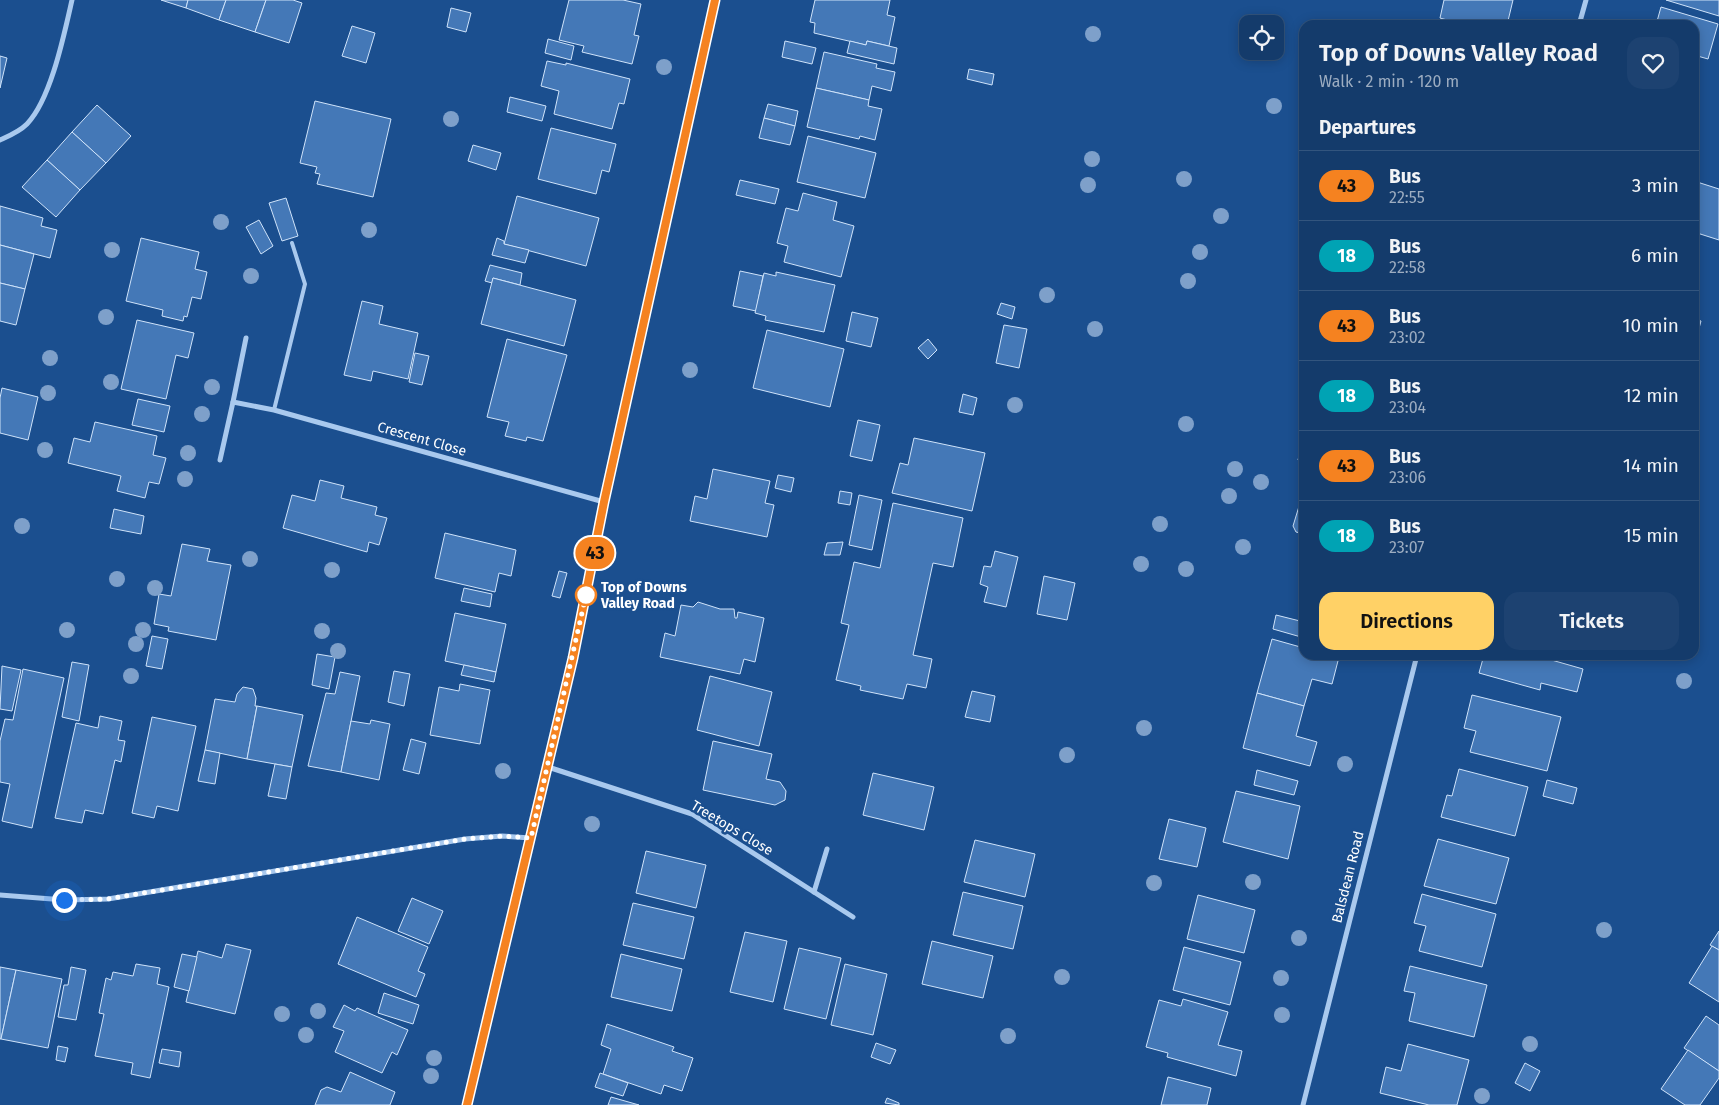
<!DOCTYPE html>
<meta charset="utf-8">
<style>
:root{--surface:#143b6b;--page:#1d4271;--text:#f1f3f6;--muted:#9dadc1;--line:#33557e;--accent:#ffd166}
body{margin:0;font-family:"Fira Sans",sans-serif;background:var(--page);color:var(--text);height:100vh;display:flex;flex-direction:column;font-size:19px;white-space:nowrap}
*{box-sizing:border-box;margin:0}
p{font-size:16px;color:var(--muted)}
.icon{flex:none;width:28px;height:28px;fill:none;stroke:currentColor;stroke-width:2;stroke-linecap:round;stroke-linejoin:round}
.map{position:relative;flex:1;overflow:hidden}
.drawer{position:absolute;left:1299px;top:20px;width:400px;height:640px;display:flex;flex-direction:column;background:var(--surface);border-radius:15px;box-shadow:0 2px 12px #0003,0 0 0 1px var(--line)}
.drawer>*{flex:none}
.badge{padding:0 10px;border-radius:16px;font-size:18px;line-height:32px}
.fabs{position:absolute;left:1239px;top:15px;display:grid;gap:10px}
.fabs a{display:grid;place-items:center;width:45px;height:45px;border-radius:10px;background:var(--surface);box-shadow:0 2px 12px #0003,0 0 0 1px var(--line);font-size:25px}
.you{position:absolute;width:25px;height:25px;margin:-12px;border:4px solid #fff;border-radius:50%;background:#1a73e8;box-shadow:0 0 0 8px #1a73e833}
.map>.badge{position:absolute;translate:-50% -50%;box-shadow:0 0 0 2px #fff}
h2{padding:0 20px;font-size:19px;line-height:45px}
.round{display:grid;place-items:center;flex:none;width:52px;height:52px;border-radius:15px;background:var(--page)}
.head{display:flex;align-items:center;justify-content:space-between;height:85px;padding:0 20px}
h1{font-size:24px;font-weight:600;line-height:38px}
.button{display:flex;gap:10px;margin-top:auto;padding:10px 20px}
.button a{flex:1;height:58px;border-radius:15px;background:var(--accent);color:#111;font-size:20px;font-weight:600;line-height:58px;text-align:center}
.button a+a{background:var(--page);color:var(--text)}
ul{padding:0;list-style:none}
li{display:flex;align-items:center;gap:15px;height:70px;padding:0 20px;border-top:1px solid var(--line)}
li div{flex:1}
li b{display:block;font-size:19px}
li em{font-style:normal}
li .badge{min-width:55px;font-weight:700;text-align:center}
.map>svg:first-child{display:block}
</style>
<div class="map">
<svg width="1719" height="1105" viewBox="0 0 1719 1105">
<rect width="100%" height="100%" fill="#1b4f8f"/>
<g fill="#4478b7" stroke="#cfe3fa">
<path d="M161 0H188L186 8Z"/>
<path d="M188 0H226L219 20 186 8Z"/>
<path d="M226 0H266L255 32 219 20Z"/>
<path d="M266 0H293L302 3 289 43 255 32Z"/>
<path d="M569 0H623L641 4 634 35 639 36 632 64 582 52 584 46 559 40Z"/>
<path d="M815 0H890L887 15 895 17 889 46 867 41 866 45 814 33 815 23 810 22Z"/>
<path d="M1444 0H1513L1507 25H1465L1440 18Z"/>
<path d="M1666 0H1719V16Z"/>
<path d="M1661 7 1718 24 1708 59 1694 55V25H1656Z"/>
<path d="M451 8 471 13 466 32 447 27Z"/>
<path d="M352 26 375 33 366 63 342 56Z"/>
<path d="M548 39 574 46 571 60 545 53Z"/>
<path d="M785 41 816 48 812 64 782 57Z"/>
<path d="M850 41 866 45 867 41 897 48 894 64 847 53Z"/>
<path d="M824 52 877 64 876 68 895 72 891 91 872 86 869 100 816 88Z"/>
<path d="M0 56 7 58 0 88Z"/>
<path d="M547 61 566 65V63L630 79 624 104 619 103 612 129 554 114 559 91 541 86Z"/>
<path d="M969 69 994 74 992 85 967 79Z"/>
<path d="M816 88 869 100 868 106 882 109 875 140 860 136 859 139 807 127Z"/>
<path d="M510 97 546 106 542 121 507 112Z"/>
<path d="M315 101 391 119 373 197 317 184 320 174 315 173 317 167 300 163Z"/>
<path d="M768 104 798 111 795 126 764 118Z"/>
<path d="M97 105 131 136 106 163 72 132Z"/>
<path d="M764 118 795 126 790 145 759 138Z"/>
<path d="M551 128 616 144 609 172 602 170 596 194 538 179Z"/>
<path d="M72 132 106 163 80 190 47 160Z"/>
<path d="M808 136 876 153 865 198 797 182Z"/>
<path d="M473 145 501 153 496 170 468 161Z"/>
<path d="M47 160 80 190 56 217 22 187Z"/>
<path d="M740 180 779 189 775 204 736 195Z"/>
<path d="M1694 181 1719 189V240L1694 232Z"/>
<path d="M803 193 837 202 833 220 854 226 841 277 784 262 788 246 777 243 786 208 798 211Z"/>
<path d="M517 196 599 218 586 266 504 244Z"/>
<path d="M286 198 298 236 282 241 269 203Z"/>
<path d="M0 206 43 218 41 226 57 230 50 258 0 245Z"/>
<path d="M259 220 273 246 261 254 246 227Z"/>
<path d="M141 238 199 252 195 269 207 272 201 299 192 297 187 317 184 316 183 321 162 316 163 310 126 301Z"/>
<path d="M497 238 504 241V244L529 250 525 263 492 255Z"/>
<path d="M0 245 34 254 25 289 0 283Z"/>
<path d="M490 265 522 273 520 285 493 278 492 283 485 281Z"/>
<path d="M740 271 763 276 756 311 733 306Z"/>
<path d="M776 272 835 285 824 332 765 320 766 316 755 313 764 273 776 276Z"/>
<path d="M493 278 576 300 564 346 481 324Z"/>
<path d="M0 283 25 289 16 325 0 321Z"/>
<path d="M362 301 383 306 379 324 418 333 408 379 373 371 371 381 344 375Z"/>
<path d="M1001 303 1015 307 1012 319 997 314Z"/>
<path d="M852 312 878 318 871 347 846 341Z"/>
<path d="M1694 319 1701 321 1694 347Z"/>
<path d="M137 320 194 333 188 358 176 355 166 399 121 389Z"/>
<path d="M1004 325 1027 329 1019 368 996 363Z"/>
<path d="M767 330 844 349 830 407 753 388Z"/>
<path d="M507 339 567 355 543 441 527 437 526 441 505 436 509 422 487 417Z"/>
<path d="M928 339 937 350 928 359 918 348Z"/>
<path d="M415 353 429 356 422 385 409 382Z"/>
<path d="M2 388 38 397 28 440 0 433V398Z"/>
<path d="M963 394 977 398 973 415 959 412Z"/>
<path d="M138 399 170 406 164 432 132 425Z"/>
<path d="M858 420 880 425 872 461 850 456Z"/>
<path d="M95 422 157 436 153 455 166 458 159 484 149 482 145 498 117 491 121 476 68 463 74 438 90 442Z"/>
<path d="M1304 436V462L1298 460Z"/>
<path d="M914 438 985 453 972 511 892 493 900 463 908 465Z"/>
<path d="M713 469 770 481 765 503 774 505 767 537 690 521 695 496 707 499Z"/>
<path d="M778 475 794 478 791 492 775 488Z"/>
<path d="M320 480 344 486 341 498 377 507 375 515 387 518 379 545 369 542 367 552 283 528 292 495 315 501Z"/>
<path d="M1304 490V534L1296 532 1293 526Z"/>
<path d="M840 491 852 493 850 505 838 503Z"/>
<path d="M859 495 882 500 872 550 849 545Z"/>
<path d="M893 503 963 518 953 567 933 563 913 655 932 659 926 688 907 684 903 699 860 690 861 686 836 680 849 625 841 623 854 562 880 568Z"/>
<path d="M114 509 144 516 141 534 110 528Z"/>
<path d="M445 533 516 550 511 576 499 573 495 592 435 578Z"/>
<path d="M843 542 840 555H824L827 543Z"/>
<path d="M182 544 210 549 207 561 231 565 216 640 168 631 169 627 154 624 159 594 171 596Z"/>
<path d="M995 551 1018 557 1006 607 984 602 988 587 980 584 984 566 991 567Z"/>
<path d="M559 571 567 573 560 598 552 596Z"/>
<path d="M1044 576 1075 583 1067 620 1037 614Z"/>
<path d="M464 588 492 594 490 607 461 601Z"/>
<path d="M698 602 720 609H734L735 618H737L738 612 764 618 755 662 744 659 740 674 660 657 665 633 675 636 681 605 693 607Z"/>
<path d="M455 613 506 624 496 672 445 661Z"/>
<path d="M1276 615 1304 622 1301 637 1273 629Z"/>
<path d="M152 636 168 639 162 669 146 666Z"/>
<path d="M1272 639 1304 648V655H1331L1339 657 1332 684 1312 679 1304 706 1257 693Z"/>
<path d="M317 654 335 657 329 689 312 685Z"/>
<path d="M1484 655H1549L1548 659 1583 669 1577 692 1541 683 1540 690 1479 673Z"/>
<path d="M72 662 89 665 79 721 62 717Z"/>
<path d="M464 665 496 672 494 682 461 675Z"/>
<path d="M2 666 21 670 12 711 0 709Z"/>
<path d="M23 669 64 678 32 828 2 821 10 784 0 782V741L5 719 13 720Z"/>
<path d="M394 671 410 674 404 706 388 702Z"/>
<path d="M340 672 360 676 341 772 308 766 326 693 335 694Z"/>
<path d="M710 676 772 692 759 746 697 730Z"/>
<path d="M460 684 490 690 480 744 430 735 439 687 459 691Z"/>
<path d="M243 687 253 689 256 698 255 706H257L247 759 205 750 215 699 235 702 237 694Z"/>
<path d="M972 691 995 696 990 722 965 717Z"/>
<path d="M1257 693 1304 706 1296 736 1317 742 1310 766 1243 748Z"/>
<path d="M1472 695 1561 717 1547 771 1470 752 1476 731 1464 728Z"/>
<path d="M257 706 303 715 292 767 247 759Z"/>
<path d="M100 716 122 721 118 740 125 741 121 762 115 760 103 814 85 810 82 823 55 818 76 723 98 728Z"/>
<path d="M152 717 196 726 178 811 157 806 154 818 132 813Z"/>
<path d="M371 720 390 724 379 780 341 772 351 721 370 724Z"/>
<path d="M411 739 426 743 419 774 403 770Z"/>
<path d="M713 741 772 754 766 779 780 782 786 791 785 800 775 805 703 790Z"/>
<path d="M205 750 220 753 215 784 198 781Z"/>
<path d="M275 764 292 767 286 799 268 796Z"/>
<path d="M1459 769 1528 787 1515 836 1441 817 1447 795 1452 796Z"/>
<path d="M1257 770 1298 781 1294 795 1254 785Z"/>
<path d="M873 773 934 787 924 830 863 815Z"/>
<path d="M1547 780 1577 788 1573 804 1543 796Z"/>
<path d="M1236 791 1300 806 1288 859 1223 842Z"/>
<path d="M1169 819 1206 828 1197 867 1159 859Z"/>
<path d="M1438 839 1509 858 1496 904 1424 886Z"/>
<path d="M975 840 1035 854 1025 897 964 882Z"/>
<path d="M646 851 706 865 696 908 636 893Z"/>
<path d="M963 892 1023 906 1013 949 953 935Z"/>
<path d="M1422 894 1496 914 1482 967 1419 951 1426 926 1414 923Z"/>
<path d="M1198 895 1255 910 1244 953 1187 939Z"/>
<path d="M412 898 443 911 429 944 398 931Z"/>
<path d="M633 903 694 917 684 959 623 945Z"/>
<path d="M357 917 428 947 418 971 425 974 416 997 338 964Z"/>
<path d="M1719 931V950L1710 945Z"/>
<path d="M745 932 787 941 773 1002 730 992Z"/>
<path d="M932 941 993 956 983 998 922 984Z"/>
<path d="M226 944 251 950 235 1014 186 1002 198 951 222 958Z"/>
<path d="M1712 946 1719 950V1002L1689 983Z"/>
<path d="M1184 947 1241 962 1230 1005 1173 990Z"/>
<path d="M799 948 841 958 826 1019 784 1009Z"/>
<path d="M182 954 197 957 189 991 174 987Z"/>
<path d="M621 954 682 969 672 1011 611 997Z"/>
<path d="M136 964 160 968 157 984 169 987 150 1078 131 1074 133 1063 95 1056 104 1014 99 1013 106 978 111 980 113 972 133 976Z"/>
<path d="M845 964 887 974 873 1035 831 1025Z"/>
<path d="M1410 966 1487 985 1474 1037 1409 1021 1415 993 1404 991Z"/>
<path d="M0 967 16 970 1 1039H0Z"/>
<path d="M71 967 86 970 76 1020 58 1017 64 985H68Z"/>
<path d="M16 970 62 979 48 1048 1 1039Z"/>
<path d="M384 993 419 1005 413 1024 378 1013Z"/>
<path d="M1183 999 1228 1012 1218 1045 1242 1051 1236 1076 1167 1057 1168 1053 1146 1047 1159 1000 1181 1006Z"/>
<path d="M344 1005 355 1011 357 1008 408 1030 397 1055 392 1052 382 1073 335 1052 344 1031 333 1027Z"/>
<path d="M1706 1016 1719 1025V1071L1684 1048Z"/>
<path d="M607 1024 674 1047 672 1051 693 1058 682 1091 664 1085 661 1094 603 1074 611 1049 601 1045Z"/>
<path d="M876 1043 896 1050 890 1064 871 1057Z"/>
<path d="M1408 1044 1469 1060 1457 1105H1429L1380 1093 1386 1067 1401 1071Z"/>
<path d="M58 1046 68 1048 65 1062 56 1060Z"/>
<path d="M162 1049 181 1052 179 1067 159 1063Z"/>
<path d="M1688 1050 1719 1071V1078L1700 1105H1685L1661 1089Z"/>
<path d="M1525 1063 1540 1071 1530 1091 1515 1083Z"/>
<path d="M350 1072 395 1092 390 1105H315L321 1090 327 1087 341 1092Z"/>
<path d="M600 1073 628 1083 623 1096 595 1087Z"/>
<path d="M1168 1077 1211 1088 1207 1105H1161Z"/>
<path d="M611 1097 639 1105H608Z"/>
<path d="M887 1098 899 1103V1105L885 1103Z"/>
</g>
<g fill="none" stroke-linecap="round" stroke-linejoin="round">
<path stroke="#a9c9ee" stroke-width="4" d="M274 410 305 284 292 243"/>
<g stroke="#a9c9ee" stroke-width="5">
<path d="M1579 25 1586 0"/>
<path d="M0 140C9 136 19 132 27 124 51 99 64 35 72 0"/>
<path d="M233 402 246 338"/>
<path d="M220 460 233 402 274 410 604 502"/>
<path d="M548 767 692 814 853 917"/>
<path d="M814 892 827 849"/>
<path d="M0 895 65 900 108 899 465 839 502 836 531 838"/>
<path d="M467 1105 573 657 604 502 715 0"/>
<path d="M1303 1105 1417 655"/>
</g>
</g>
<g fill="#7ea0ca">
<circle cx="1093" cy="34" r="8"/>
<circle cx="664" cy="67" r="8"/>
<circle cx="1274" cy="106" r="8"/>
<circle cx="451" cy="119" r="8"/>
<circle cx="1092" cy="159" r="8"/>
<circle cx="1184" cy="179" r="8"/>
<circle cx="1088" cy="185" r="8"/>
<circle cx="1221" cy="216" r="8"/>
<circle cx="221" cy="222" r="8"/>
<circle cx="369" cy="230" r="8"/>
<circle cx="112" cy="250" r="8"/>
<circle cx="1200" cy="252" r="8"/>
<circle cx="251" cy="276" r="8"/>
<circle cx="1188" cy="281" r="8"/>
<circle cx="1047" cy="295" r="8"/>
<circle cx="106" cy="317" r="8"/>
<circle cx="1095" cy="329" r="8"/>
<circle cx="50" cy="358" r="8"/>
<circle cx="690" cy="370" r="8"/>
<circle cx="111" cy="382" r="8"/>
<circle cx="212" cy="387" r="8"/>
<circle cx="48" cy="393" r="8"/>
<circle cx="1015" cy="405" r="8"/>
<circle cx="202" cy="414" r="8"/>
<circle cx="1186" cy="424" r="8"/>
<circle cx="45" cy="450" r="8"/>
<circle cx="188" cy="453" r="8"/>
<circle cx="1235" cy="469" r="8"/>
<circle cx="185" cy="479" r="8"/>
<circle cx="1261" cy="482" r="8"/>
<circle cx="1229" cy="496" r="8"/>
<circle cx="1160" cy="524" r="8"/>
<circle cx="22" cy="526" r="8"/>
<circle cx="1243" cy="547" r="8"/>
<circle cx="250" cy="559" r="8"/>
<circle cx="1141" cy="564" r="8"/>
<circle cx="1186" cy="569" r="8"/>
<circle cx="332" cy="570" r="8"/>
<circle cx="117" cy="579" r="8"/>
<circle cx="155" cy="588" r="8"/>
<circle cx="67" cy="630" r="8"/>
<circle cx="143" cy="630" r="8"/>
<circle cx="322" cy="631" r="8"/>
<circle cx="136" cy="644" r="8"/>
<circle cx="338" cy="651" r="8"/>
<circle cx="131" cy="676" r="8"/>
<circle cx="1684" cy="681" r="8"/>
<circle cx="1144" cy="728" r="8"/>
<circle cx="1067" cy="755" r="8"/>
<circle cx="1345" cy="764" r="8"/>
<circle cx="503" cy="771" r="8"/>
<circle cx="592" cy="824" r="8"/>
<circle cx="1253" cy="882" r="8"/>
<circle cx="1154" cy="883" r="8"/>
<circle cx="1604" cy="930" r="8"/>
<circle cx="1299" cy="938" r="8"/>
<circle cx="1062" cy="977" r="8"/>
<circle cx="1281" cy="978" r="8"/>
<circle cx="318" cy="1011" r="8"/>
<circle cx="282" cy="1014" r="8"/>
<circle cx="1282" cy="1015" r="8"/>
<circle cx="306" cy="1035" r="8"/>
<circle cx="1008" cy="1036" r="8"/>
<circle cx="1530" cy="1044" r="8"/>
<circle cx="434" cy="1058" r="8"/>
<circle cx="431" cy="1076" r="8"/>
<circle cx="1482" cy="1096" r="8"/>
</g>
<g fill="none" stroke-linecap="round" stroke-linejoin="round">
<defs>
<path id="line" d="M467 1105 573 658 604 502 715 0"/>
</defs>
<use href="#line" stroke="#fff" stroke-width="11"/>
<use href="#line" stroke="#f58220" stroke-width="8"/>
<path stroke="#fff" stroke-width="5" stroke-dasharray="0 9" d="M64 900 108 899 465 839 502 836 531 838 586 595"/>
</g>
<circle fill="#fff" stroke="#f58220" stroke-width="2.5" cx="586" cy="595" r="10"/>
<g text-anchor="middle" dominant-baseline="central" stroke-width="5" stroke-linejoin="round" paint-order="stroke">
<g font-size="14" fill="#fff" stroke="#1b4f8f">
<text transform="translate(422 439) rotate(16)">Crescent Close</text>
<text transform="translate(732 828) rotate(31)">Treetops Close</text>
<text transform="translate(1348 877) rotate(-76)">Balsdean Road</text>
</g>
<g font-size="14" font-weight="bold" fill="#fff" stroke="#1b4f8f" text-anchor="start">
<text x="601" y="587">Top of Downs<tspan x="601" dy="16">Valley Road</tspan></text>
</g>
</g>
</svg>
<div class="fabs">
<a><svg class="icon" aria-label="locate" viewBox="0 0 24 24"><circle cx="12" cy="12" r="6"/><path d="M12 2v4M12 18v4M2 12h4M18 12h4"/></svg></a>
</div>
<div class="you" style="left:64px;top:900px"></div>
<b class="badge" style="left:595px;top:553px;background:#f58220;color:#111">43</b>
<section class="drawer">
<div class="head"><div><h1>Top of Downs Valley Road</h1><p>Walk · 2 min · 120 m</p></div><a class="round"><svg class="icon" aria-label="heart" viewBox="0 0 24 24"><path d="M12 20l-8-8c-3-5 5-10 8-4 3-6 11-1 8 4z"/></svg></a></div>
<h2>Departures</h2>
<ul>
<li><span class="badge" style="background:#f58220;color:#111">43</span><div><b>Bus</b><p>22:55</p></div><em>3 min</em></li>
<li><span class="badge" style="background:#00a3b4;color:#fff">18</span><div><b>Bus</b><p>22:58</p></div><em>6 min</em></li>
<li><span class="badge" style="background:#f58220;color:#111">43</span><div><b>Bus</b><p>23:02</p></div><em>10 min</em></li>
<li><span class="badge" style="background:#00a3b4;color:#fff">18</span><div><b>Bus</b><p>23:04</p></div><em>12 min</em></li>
<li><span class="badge" style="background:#f58220;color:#111">43</span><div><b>Bus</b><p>23:06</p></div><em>14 min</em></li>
<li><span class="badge" style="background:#00a3b4;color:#fff">18</span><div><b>Bus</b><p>23:07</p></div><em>15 min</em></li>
</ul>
<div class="button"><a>Directions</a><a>Tickets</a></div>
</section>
</div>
